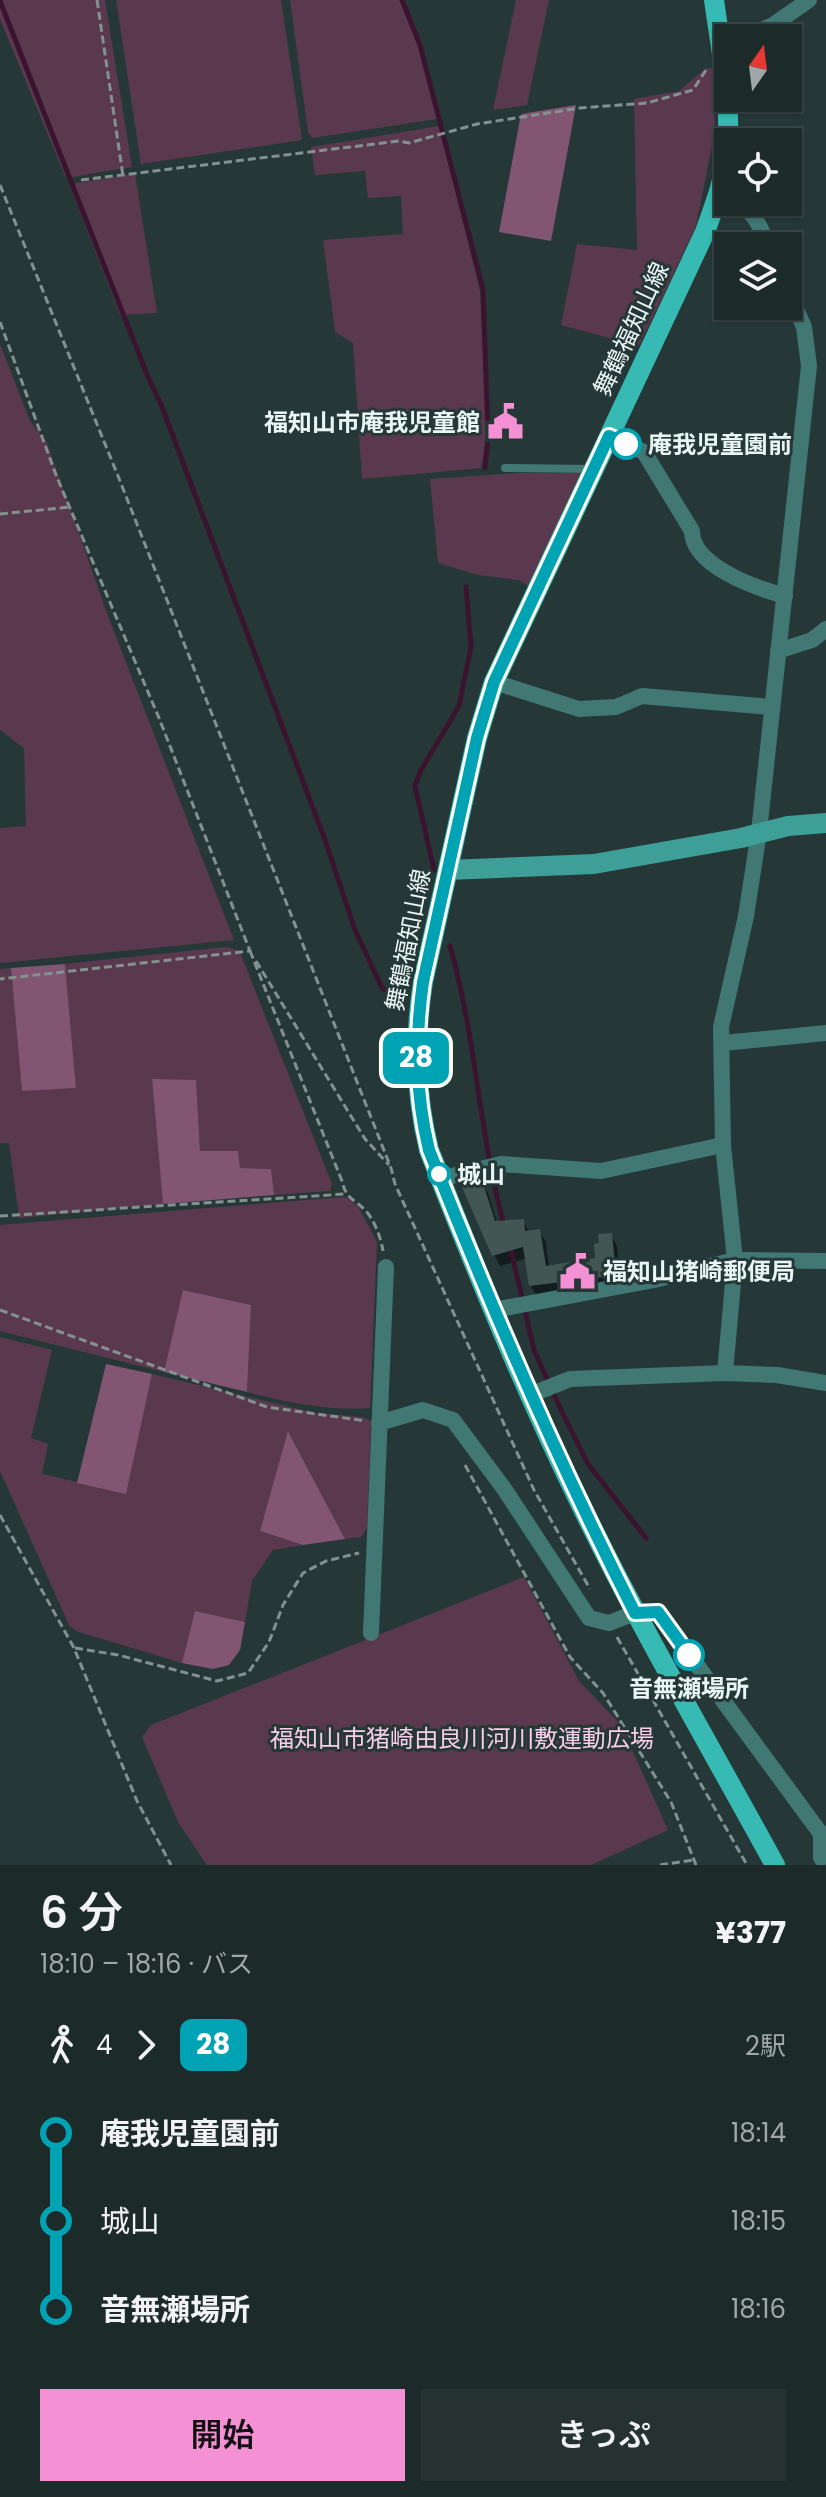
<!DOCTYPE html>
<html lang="ja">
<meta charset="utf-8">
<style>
:root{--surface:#1c2a29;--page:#253231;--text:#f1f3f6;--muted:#a0a7a8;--line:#3a4646;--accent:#f491d4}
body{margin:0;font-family:Poppins,"Noto Sans JP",sans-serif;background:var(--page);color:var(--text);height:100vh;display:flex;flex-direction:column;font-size:30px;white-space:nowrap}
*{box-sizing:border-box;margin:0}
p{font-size:26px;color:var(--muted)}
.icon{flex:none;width:44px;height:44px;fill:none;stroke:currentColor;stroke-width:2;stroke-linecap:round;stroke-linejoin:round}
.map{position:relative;height:1865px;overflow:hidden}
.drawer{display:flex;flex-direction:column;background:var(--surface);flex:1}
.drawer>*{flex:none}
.badge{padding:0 16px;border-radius:12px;font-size:28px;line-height:52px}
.needle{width:52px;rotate:14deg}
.tools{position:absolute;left:714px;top:24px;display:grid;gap:16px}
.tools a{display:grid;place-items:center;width:88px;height:88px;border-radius:0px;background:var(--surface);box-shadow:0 2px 6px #0004,0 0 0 2px var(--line);font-size:40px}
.map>.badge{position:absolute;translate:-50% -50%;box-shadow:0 0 0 4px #fff}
.legs{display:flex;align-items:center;gap:12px;height:88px;padding:0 40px;font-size:26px}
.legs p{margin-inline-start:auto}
.headline{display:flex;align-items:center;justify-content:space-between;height:136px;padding:0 40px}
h1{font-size:44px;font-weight:600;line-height:60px}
.button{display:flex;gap:16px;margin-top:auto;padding:16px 40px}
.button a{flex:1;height:92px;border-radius:0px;background:var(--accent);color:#111;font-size:32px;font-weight:600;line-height:92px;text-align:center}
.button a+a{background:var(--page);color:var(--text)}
ul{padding:0 40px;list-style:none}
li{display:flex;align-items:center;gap:28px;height:88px;font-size:30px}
li i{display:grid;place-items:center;width:12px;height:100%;margin:0 10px;background:currentColor}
li i::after{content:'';width:20px;height:20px;margin:-10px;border:6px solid;border-radius:50%;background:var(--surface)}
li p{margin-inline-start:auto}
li:first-child i{background:linear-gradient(#0000 50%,currentColor 0)}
li:last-child i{background:linear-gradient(currentColor 50%,#0000 0)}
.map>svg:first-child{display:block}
</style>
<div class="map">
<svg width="826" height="1865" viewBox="0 0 826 1865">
<rect width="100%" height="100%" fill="#253837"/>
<g fill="#5a394f">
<path d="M0 0H105L132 167 66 178 0 19Z"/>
<path d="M116 0H281L302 140 141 164Z"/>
<path d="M290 0H402L419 45 437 119 312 138 308 132Z"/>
<path d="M516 0H549L527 105 493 110Z"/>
<path d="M706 68H712L715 131 696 226 639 346 561 325 577 244 637 250 634 99 679 91Z"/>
<path d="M439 126 480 291 487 436 481 468 362 479 353 343 335 332 323 240 403 234 401 196 368 198 365 171 315 175 311 147Z"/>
<path d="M135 174 157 313 120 315 70 186 76 183Z"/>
<path d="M0 344 30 421 47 443 108 616 234 940 0 963V828L26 826 24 748 0 730Z"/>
<path d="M519 473H584L533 589 519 580 478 575 438 563 430 479Z"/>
<path d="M225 947 239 950 332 1184 330 1191 274 1195 271 1169 240 1168 238 1151H200L196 1081 152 1080 163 1204 19 1218 9 1143H0V969L11 968 22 1090 76 1088 65 964Z"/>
<path d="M343 1197 350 1199 359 1208 377 1242 370 1408C327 1411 288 1403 247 1392L251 1305 184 1290 164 1372 0 1331V1225Z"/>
<path d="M0 1337 52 1350 31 1438 48 1444 42 1474 126 1493 152 1374 316 1413 362 1417 371 1421 367 1528 361 1537 345 1539 289 1432 260 1531 303 1545 273 1550 252 1581 245 1622 195 1611 182 1663 76 1631 69 1625 0 1471Z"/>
<path d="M524 1577 579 1681 621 1725 668 1830 591 1865H207L178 1822 142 1737 151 1725Z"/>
</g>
<g fill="#825673">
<path d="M576 105 551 241 499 232 521 114Z"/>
<path d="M65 964 76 1088 22 1091 11 968Z"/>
<path d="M152 1079 196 1080 200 1151H238L240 1168 271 1169 274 1195 163 1204Z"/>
<path d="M183 1290 251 1305 247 1392 164 1372Z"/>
<path d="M106 1364 152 1374 126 1494 77 1483Z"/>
<path d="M288 1431 345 1539 303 1545 260 1531Z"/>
<path d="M195 1611 245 1622 240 1650 229 1665 213 1669 182 1663Z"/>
</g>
<path fill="#0007" d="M481 1182 488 1193 497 1223 523 1221 529 1232 539 1231 546 1242 549 1267 597 1260 611 1235 617 1246 620 1275 616 1276 617 1287 537 1297 531 1286 527 1258 500 1266 494 1255Z"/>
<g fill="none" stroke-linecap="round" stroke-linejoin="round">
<g stroke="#3a142f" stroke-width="5">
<path d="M402 0 420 45 483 289 488 436 485 468"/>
<path d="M0 1 146 372 162 407 325 840 355 930 382 988 397 995"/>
<path d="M434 870 415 786 421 770 459 706 471 647 466 587"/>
<path d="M450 946C476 1037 479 1133 504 1225"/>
<path d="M510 1246 534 1350 561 1410 588 1464 646 1538"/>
</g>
</g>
<path fill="#425654" d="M482 1180 495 1221 524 1219 525 1231 540 1229 546 1266 595 1258 594 1244 599 1243 598 1234 612 1233 615 1264 611 1265 612 1276 529 1286 523 1247 492 1256 461 1185Z"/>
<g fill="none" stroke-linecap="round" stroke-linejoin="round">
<g stroke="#839291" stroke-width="3" stroke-dasharray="8 4" stroke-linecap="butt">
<path d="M97 0 123 176"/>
<path d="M81 180 399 141 409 143 477 124 580 108 647 103 693 90 706 70"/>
<path d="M0 185 118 476 391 1168 395 1184 534 1490 590 1589"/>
<path d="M0 322 56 475 159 718 250 951 0 979"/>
<path d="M0 514 70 507"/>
<path d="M250 951 342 1181C346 1199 353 1198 365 1210 374 1219 381 1238 383 1251"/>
<path d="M256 961 365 1139 389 1165"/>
<path d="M0 1216 345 1194"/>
<path d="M0 1310 267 1407 366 1421"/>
<path d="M465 1465 570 1657 603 1693 671 1802 696 1865"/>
<path d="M0 1515 74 1648 137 1801 171 1865"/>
<path d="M617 1637 747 1865"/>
<path d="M75 1648 118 1655 217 1681 248 1673 269 1642 283 1605 303 1573 326 1561 359 1553"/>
<path d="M660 1865 694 1860"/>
</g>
<path stroke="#417874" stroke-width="8" d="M505 468 593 469"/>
<g stroke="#417874" stroke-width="16">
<path d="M743 38 773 25 809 0"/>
<path d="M734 202C755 211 760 226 768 246"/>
<path d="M609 436 644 452 692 531C692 566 756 588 785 596"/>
<path d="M778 651 812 640 826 629"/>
<path d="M494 682 579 709 616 707 642 696 771 707"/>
<path d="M723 1043 826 1033"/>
<path d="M440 1179 501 1164 601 1171 723 1145"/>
<path d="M494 1310 654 1280 735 1260 826 1261"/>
<path d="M725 1373 735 1260 723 1145 721 1027 746 916 759 832 809 366 804 327 788 291"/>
<path d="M530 1395 570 1379 725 1373 777 1375 826 1383"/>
<path d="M379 1423 423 1410 453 1420 505 1490 589 1618 609 1623 635 1613 658 1612 821 1834H826"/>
<path d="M371 1633 386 1267"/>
<path d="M821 1834V1858"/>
</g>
<path stroke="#3e9e98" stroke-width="20" d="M448 870 594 864 741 838 788 826 826 823"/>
<path stroke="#36bab3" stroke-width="20" d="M714 0C721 51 732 103 727 154 724 181 714 207 705 232L494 682 477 738 423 982C414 1040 415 1093 429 1150 476 1270 525 1391 582 1507 641 1629 710 1746 775 1865"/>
</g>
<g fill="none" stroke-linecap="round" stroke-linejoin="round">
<defs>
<path id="line-1" d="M626 444 609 436 494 682 477 738 423 982C415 1040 415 1092 429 1150 491 1307 558 1462 635 1613L658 1612 689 1655"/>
</defs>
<use href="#line-1" stroke="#fff" stroke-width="18"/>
<use href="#line-1" stroke="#00a3b4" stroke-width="12"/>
</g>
<defs>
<symbol id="civic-bare" viewBox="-9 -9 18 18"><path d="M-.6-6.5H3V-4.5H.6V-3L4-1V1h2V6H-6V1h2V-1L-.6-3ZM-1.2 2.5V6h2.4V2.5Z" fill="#f491d4" stroke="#253837" stroke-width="2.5" paint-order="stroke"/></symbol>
</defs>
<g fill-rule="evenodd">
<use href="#civic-bare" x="480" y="396" width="51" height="51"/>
<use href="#civic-bare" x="552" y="1246" width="51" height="51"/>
</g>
<g fill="#fff" stroke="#00a3b4" stroke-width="4">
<circle cx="626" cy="444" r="14"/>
<circle cx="439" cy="1174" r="10"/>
<circle cx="689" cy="1655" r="14"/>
</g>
<g text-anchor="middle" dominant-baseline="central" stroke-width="6" stroke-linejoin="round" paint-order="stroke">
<g font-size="24" fill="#eaf6f5" stroke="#253837">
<text transform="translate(631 329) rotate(-65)">舞鶴福知山線</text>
<text transform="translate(408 940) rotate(-79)">舞鶴福知山線</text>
</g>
<g font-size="24" font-weight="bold" fill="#eaf6f5" stroke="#253837" text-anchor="end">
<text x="480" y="422">福知山市庵我児童館</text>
<text x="603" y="1271" text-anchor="start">福知山猪崎郵便局</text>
</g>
<g font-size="24" font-weight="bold" fill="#eaf6f5" stroke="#253837" text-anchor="start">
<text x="648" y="444">庵我児童園前</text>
<text x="457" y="1174">城山</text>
<text x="689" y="1688" text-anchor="middle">音無瀬場所</text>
</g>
<g font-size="24" fill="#f9cde9" stroke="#253837">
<text x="462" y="1738">福知山市猪崎由良川河川敷運動広場</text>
</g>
</g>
</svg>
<div class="tools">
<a><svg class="needle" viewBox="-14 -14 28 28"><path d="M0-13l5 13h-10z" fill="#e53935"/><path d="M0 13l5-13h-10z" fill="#a0a7a8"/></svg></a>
<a><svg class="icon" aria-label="locate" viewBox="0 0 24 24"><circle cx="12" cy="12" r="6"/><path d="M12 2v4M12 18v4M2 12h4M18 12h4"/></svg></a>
<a><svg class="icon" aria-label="layers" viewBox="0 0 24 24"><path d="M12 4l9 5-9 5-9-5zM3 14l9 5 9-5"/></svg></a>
</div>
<b class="badge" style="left:416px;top:1058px;background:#00a3b4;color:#fff">28</b>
</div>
<section class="drawer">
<div class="headline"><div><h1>6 分</h1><p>18:10 – 18:16 · バス</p></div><b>¥377</b></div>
<div class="legs"><svg class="icon" aria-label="walk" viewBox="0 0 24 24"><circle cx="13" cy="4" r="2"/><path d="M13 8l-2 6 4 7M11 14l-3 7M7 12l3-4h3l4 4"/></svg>4<svg class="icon" aria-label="forward" viewBox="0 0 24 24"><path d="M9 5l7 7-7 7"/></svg><b class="badge" style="background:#00a3b4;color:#fff">28</b><p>2駅</p></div>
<ul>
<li><i style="color:#00a3b4"></i><b>庵我児童園前</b><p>18:14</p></li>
<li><i style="color:#00a3b4"></i><span>城山</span><p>18:15</p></li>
<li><i style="color:#00a3b4"></i><b>音無瀬場所</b><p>18:16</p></li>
</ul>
<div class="button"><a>開始</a><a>きっぷ</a></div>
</section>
